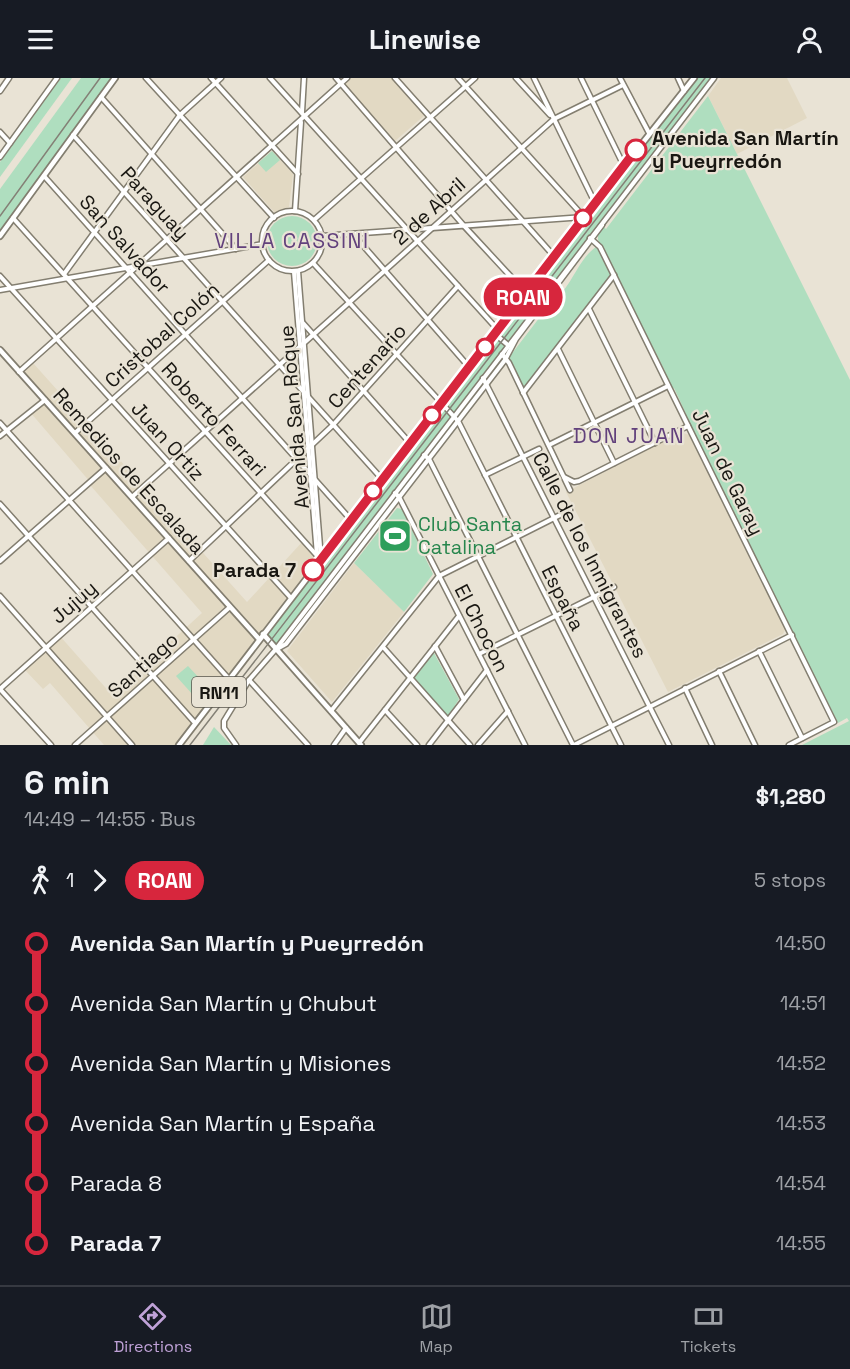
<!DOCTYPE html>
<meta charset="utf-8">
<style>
:root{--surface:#171b24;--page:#20242c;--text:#f1f3f6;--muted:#9ea1a6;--line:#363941;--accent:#c0a2d8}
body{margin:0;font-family:"Space Grotesk",sans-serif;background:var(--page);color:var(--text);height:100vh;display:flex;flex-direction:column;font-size:22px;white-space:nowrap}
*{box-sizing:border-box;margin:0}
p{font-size:20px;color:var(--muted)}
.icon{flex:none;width:33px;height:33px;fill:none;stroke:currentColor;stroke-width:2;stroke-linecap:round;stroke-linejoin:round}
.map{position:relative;height:667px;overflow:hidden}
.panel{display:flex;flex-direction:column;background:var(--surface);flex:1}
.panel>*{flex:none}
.badge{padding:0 12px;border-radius:20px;font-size:21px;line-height:39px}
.map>.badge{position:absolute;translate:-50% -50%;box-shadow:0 0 0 3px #fff}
.legs{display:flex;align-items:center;gap:9px;height:66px;padding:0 24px;font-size:20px}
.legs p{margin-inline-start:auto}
.headline{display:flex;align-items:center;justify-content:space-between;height:102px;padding:0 24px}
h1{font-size:33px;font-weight:800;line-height:45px}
ul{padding:0 24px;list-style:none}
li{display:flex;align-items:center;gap:21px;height:60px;font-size:22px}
li i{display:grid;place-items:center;width:9px;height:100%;margin:0 8px;background:currentColor}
li i::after{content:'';width:15px;height:15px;margin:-8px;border:4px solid;border-radius:50%;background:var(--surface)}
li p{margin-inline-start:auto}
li:first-child i{background:linear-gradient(#0000 50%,currentColor 0)}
li:last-child i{background:linear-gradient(currentColor 50%,#0000 0)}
header{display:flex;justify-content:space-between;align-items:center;height:78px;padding:0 24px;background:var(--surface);font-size:27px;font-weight:800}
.menu{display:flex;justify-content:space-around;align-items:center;height:84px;border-top:2px solid var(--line);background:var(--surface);font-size:16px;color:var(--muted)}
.menu a{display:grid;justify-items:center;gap:3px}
.menu .active{color:var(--accent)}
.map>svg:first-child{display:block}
</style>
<header><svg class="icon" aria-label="menu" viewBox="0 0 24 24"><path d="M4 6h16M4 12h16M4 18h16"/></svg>Linewise<svg class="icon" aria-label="person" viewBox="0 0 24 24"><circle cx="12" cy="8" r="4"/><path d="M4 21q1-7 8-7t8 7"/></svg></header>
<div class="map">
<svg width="850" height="667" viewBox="0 0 850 667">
<rect width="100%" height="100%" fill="#e9e3d5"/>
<g fill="#e2d9c3">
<path d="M351 0H391L425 37 395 63 346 8V4Z"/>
<path d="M721 0H787L807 40 737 76 708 18Z"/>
<path d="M272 73 293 96 289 129 275 135 243 99Z"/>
<path d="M33 285 247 524 303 463 321 482 179 667H104L50 605 43 611 24 591 44 574H46L55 583 45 569 59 557 112 617 202 535 90 407 91 405 30 334 45 322 19 294Z"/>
<path d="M681 354 689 357 786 550 783 556 668 614 566 414Z"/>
<path d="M354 485 404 534 332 624 287 573Z"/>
</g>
<g fill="#afdebf">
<path d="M61 0H72L0 99V84Z"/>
<path d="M81 0H115L0 158V111Z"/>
<path d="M694 0H714L276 571 263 556Z"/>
<path d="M708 18 850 302V667H802L849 643 847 640 838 645 686 339V336L674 310 672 311 664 295 665 293 598 162V157L604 149 606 151Z"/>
<path d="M272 73 280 82 266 94 258 85Z"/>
<circle cx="292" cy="163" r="25"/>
<path d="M596 169 599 171 611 196 529 304 523 309 509 284 510 278 553 222C572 210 577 182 596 169Z"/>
<path d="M397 430 402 431 433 496 404 534 354 485Z"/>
<path d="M434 575 459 621 448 639 414 600Z"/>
<path d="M188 588 213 615 203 628 176 598Z"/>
<path d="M214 649 231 667H203Z"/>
</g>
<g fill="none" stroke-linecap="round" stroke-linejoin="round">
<defs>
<g id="minor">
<path d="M146 0 274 140"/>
<path d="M211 0 298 96"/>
<path d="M270 0 498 252"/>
<path d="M336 0 465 149 526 215"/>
<path d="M395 0 554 178"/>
<path d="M458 0 584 139"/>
<path d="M516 0 550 37"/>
<path d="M534 0 595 125"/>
<path d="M581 0 624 88"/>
<path d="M620 0 649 55"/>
<path d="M678 0 684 13"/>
<path d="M0 13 9 0"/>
<path d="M101 19 236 171"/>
<path d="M302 34 304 0"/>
<path d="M0 54 10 65"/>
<path d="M73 57 382 401"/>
<path d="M0 79 57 0"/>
<path d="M44 98 351 442"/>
<path d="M295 133 301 44"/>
<circle cx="292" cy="163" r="30"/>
<path d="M13 140 321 482"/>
<path d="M314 142 475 0"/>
<path d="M353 156 469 289"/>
<path d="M322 158 584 139"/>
<path d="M590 160 600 169 834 644 789 667"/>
<path d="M313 185 458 343 621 667"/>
<path d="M298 193 321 481"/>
<path d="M294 194 317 477"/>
<path d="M64 196 180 37 221 0"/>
<path d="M0 198 291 520"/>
<path d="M0 212 263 166"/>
<path d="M589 231 655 365"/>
<path d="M303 245 410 365"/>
<path d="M495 256 508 267"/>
<path d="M558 271 614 385"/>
<path d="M502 276 509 285 570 412"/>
<path d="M19 294 347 0"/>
<path d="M483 300 669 667"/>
<path d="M523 315 614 197"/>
<path d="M0 345 229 601"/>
<path d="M75 355 269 182"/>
<path d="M0 358 45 322"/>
<path d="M549 367 668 308"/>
<path d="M424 377 429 381 573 667"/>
<path d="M485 397 539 371"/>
<path d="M564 399 574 404 579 403 688 348"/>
<path d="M395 415 399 419 525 667"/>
<path d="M132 419 554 41 623 7"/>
<path d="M0 426 195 645"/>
<path d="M0 483 106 390"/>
<path d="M189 483 333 347 458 208"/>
<path d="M0 518 132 667"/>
<path d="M435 568 464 622"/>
<path d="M383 569 470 667"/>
<path d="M277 571 286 566 505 282 516 261 602 147"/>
<path d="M759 573 802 660"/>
<path d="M479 576 614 509"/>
<path d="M719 593 755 667"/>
<path d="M249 602 308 667"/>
<path d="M685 610 712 667"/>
<path d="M0 611 169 460"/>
<path d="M0 611 51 667"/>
<path d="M385 632 417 667"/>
<path d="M331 633 439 498 570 432"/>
<path d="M359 665 459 538"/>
<path d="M75 667 230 529"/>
<path d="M236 667 224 650V643L249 602 276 571 714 0"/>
<path d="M334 667 346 650"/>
<path d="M429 667 487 592"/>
<path d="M478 667 508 633"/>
<path d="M574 667 792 557"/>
</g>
<g id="major">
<path d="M0 158 115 0"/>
<path d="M0 272 259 561"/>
<path d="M263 556 361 667"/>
<path d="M179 667 584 139 694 0"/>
</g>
</defs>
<use href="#minor" stroke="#837e70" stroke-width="7"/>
<use href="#major" stroke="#837e70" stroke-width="8"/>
<use href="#minor" stroke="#fff" stroke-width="4"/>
<use href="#major" stroke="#fff" stroke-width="4.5"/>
<g stroke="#848076" stroke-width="1.5">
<path d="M0 138 100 0"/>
<path d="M190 667 705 0"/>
</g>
</g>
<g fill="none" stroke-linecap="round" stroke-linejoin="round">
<defs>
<path id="line-1" d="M313 492 636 72"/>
</defs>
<use href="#line-1" stroke="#fff" stroke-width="14"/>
<use href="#line-1" stroke="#d7263d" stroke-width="9"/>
</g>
<defs>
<symbol id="stadium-square" viewBox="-11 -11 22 22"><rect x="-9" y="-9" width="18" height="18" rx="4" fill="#2e9e5b" stroke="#e9e3d5"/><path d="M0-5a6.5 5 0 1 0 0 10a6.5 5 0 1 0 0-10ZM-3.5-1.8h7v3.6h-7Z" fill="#fff"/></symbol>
</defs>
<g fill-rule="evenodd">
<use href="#stadium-square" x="376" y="439" width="38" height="38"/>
</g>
<g fill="#fff" stroke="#d7263d" stroke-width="3">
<circle cx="636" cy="72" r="10"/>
<circle cx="583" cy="140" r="8"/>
<circle cx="485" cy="269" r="8"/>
<circle cx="432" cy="337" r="8"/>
<circle cx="373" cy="413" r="8"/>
<circle cx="313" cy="492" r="10"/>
</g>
<g text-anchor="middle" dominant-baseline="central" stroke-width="4.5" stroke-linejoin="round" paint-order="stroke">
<rect fill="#e9e3d5" stroke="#57544c" stroke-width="1.5" x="192" y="599" width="54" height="30" rx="4.5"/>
<g font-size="18" font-weight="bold" fill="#191712">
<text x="219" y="614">RN11</text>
</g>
<g font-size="20" font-weight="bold" fill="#191712" stroke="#e9e3d5" text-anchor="start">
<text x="652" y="60">Avenida San Martín<tspan x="652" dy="23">y Pueyrredón</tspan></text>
<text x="296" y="492" text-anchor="end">Parada 7</text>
</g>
<g font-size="20" fill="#191712" stroke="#e9e3d5">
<text transform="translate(155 125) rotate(48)">Paraguay</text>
<text transform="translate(429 133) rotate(-42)">2 de Abril</text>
<text transform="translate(125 166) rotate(48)">San Salvador</text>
<text transform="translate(162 257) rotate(-42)">Cristobal Colón</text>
<text transform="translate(367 288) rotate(-48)">Centenario</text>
<text transform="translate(294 339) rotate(-95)">Avenida San Roque</text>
<text transform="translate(214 341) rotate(48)">Roberto Ferrari</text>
<text transform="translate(168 363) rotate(48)">Juan Ortiz</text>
<text transform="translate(129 393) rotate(48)">Remedios de Escalada</text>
<text transform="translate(728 394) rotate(64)">Juan de Garay</text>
<text transform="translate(590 477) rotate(63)">Calle de los Inmigrantes</text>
<text transform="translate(563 520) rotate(63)">España</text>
<text transform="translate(74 524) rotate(-41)">Jujuy</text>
<text transform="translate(482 550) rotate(63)">El Chocon</text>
<text transform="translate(143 587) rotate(-42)">Santiago</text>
</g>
<g font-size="20" fill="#27864d" stroke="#e9e3d5" text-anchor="start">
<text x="418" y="446">Club Santa<tspan x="418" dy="23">Catalina</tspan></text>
</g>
<g font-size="21" letter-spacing="1.5" fill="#62417c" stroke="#e9e3d5">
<text x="292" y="162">VILLA CASSINI</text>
<text x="629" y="357">DON JUAN</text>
</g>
</g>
</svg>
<b class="badge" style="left:523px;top:219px;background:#d7263d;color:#fff">ROAN</b>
</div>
<section class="panel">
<div class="headline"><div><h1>6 min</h1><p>14:49 – 14:55 · Bus</p></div><b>$1,280</b></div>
<div class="legs"><svg class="icon" aria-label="walk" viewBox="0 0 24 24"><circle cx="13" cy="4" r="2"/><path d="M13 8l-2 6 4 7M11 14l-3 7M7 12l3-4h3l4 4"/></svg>1<svg class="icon" aria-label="forward" viewBox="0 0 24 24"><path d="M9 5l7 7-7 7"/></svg><b class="badge" style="background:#d7263d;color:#fff">ROAN</b><p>5 stops</p></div>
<ul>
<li><i style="color:#d7263d"></i><b>Avenida San Martín y Pueyrredón</b><p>14:50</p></li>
<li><i style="color:#d7263d"></i><span>Avenida San Martín y Chubut</span><p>14:51</p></li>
<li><i style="color:#d7263d"></i><span>Avenida San Martín y Misiones</span><p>14:52</p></li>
<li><i style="color:#d7263d"></i><span>Avenida San Martín y España</span><p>14:53</p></li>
<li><i style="color:#d7263d"></i><span>Parada 8</span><p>14:54</p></li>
<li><i style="color:#d7263d"></i><b>Parada 7</b><p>14:55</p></li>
</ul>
</section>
<nav class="menu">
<a class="active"><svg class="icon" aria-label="directions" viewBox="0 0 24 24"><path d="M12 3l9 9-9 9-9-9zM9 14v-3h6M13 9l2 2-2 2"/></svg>Directions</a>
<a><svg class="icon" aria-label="map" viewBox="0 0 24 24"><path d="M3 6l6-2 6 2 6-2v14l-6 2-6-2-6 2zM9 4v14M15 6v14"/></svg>Map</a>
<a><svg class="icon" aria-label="tickets" viewBox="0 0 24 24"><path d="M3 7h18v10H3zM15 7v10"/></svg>Tickets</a>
</nav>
